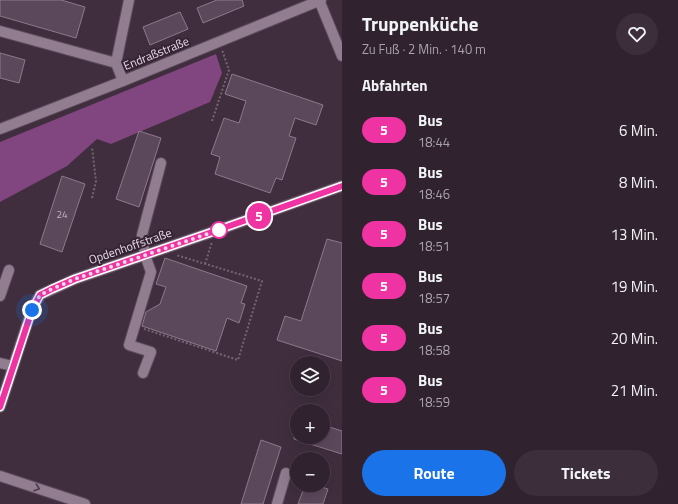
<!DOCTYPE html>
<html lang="de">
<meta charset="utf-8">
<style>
:root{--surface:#30222f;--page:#3c2f3b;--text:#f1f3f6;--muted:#a8a4aa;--line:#4b3f4b;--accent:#1a73e8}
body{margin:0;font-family:"Titillium Web",sans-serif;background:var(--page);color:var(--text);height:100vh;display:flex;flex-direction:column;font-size:15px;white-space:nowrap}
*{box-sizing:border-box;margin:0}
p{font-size:13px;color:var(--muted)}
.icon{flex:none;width:22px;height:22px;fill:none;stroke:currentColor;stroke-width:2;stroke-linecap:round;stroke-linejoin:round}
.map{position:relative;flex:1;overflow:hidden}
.panel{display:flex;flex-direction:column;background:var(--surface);width:336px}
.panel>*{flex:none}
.badge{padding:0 8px;border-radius:13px;font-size:14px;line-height:26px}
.buttons{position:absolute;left:290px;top:356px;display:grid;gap:8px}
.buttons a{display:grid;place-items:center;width:40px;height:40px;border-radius:50%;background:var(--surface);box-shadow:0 4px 16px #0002,0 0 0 1px var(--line);font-size:20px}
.you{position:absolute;width:20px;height:20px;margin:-10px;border:3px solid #fff;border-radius:50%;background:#1a73e8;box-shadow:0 0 0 6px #1a73e833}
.map>.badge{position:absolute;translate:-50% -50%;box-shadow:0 0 0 2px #fff}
h2{padding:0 20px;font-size:15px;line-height:36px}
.round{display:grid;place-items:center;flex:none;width:42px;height:42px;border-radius:21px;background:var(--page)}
.headline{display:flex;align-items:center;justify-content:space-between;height:68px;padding:0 20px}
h1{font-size:19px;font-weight:700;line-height:30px}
.action{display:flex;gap:8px;margin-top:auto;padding:8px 20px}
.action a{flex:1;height:46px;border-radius:24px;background:var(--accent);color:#fff;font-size:16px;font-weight:700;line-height:46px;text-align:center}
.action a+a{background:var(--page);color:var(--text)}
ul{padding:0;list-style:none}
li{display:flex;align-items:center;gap:12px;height:52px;padding:0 20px}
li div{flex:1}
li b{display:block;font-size:15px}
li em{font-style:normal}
li .badge{min-width:44px;font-weight:700;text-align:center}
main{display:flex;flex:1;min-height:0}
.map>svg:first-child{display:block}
</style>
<main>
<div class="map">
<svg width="342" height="504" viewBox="0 0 342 504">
<rect width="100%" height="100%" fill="#402e3f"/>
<path fill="#81457f" d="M216 54 222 73 210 102 111 144 97 139 67 166 0 202V142Z"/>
<g fill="#5c485b" stroke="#8d788c">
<path d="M0 0H61L85 7 76 38 0 16Z"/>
<path d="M217 0H242L244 6 203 23 197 8Z"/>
<path d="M180 12 188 29 150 45 143 27Z"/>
<path d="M0 53 25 60 19 83 0 78Z"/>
<path d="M232 74 323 105 316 125 295 118 289 136 296 138 282 180 276 178 270 193 215 174 220 157 211 154 224 118 239 123 246 101 225 94Z"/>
<path d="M139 131 161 138 139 207 116 199Z"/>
<path d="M62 176 85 184 62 252 40 244Z"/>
<path d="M327 239 342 243V361L277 340 285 316 301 321Z"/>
<path d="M165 258 247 286 241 303 245 304 239 323 227 318 216 351 142 326 146 312 160 304 166 287 156 284Z"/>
<path d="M323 425 342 431V454L294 439V437H323Z"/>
<path d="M261 440 281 447 263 504H241Z"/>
<path d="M305 485H315L328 489 323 504H298Z"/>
</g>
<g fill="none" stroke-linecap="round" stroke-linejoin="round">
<defs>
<g id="minor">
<path d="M319 0 342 56"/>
<path d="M0 31 116 63"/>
<path d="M123 81 116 63 129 0"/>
<path d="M0 129 123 81 321 0"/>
<path d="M0 296 9 270"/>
<path d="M0 363 13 366"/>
<path d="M143 373 151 352 129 345 151 272 145 255 142 235 161 163"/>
<path d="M0 407 32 309 40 295 75 279 218 230 342 186"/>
<path d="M0 476 85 504"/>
<path d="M277 504 286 473"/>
</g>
</defs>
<use href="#minor" stroke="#5c4c5b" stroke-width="12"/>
<g stroke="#746473" stroke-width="2" stroke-dasharray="2 2" stroke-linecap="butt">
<path d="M212 121 229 70 222 50"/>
<path d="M92 198 96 181 92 147"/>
<path d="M205 264 212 242"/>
<path d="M144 329 238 360 262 281 176 255"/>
</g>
<use href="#minor" stroke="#917c90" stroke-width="10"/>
</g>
<defs><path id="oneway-chevron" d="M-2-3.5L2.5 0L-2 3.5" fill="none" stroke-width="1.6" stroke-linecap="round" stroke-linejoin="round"/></defs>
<use stroke="#4d3a4c" href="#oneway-chevron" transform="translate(37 488) rotate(19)"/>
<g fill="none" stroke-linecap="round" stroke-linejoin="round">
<defs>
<path id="line" d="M0 407 32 310 40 295 52 289 75 279 218 230 342 186"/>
</defs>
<use href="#line" stroke="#fff" stroke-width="9"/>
<use href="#line" stroke="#f033a3" stroke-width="6"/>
<path stroke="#e6dae5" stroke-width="4" stroke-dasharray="0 7.2" d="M32 310 40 295 52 289 75 279 219 230"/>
</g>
<circle fill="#fff" stroke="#f033a3" stroke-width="2" cx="219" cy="230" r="8"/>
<g text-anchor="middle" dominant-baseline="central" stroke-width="4" stroke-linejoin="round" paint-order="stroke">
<g font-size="10" fill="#c4b6c2">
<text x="62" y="214">24</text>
</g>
<g font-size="12" fill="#e6dae5" stroke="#362435">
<text transform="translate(156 53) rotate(-22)">Endraßstraße</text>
<text transform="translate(130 246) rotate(-19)">Opdenhoffstraße</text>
</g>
</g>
</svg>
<div class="buttons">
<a><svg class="icon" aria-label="layers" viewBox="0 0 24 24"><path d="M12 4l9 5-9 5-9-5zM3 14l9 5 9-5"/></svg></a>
<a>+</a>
<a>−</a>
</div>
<div class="you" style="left:32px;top:310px"></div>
<b class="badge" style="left:259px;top:216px;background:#f033a3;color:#fff">5</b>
</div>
<section class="panel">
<div class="headline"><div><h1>Truppenküche</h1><p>Zu Fuß · 2 Min. · 140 m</p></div><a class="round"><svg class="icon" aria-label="heart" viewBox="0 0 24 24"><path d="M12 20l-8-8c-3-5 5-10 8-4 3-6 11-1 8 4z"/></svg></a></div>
<h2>Abfahrten</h2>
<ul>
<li><span class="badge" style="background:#f033a3;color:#fff">5</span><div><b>Bus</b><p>18:44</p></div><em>6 Min.</em></li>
<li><span class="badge" style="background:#f033a3;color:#fff">5</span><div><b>Bus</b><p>18:46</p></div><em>8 Min.</em></li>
<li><span class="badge" style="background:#f033a3;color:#fff">5</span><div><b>Bus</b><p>18:51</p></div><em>13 Min.</em></li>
<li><span class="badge" style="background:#f033a3;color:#fff">5</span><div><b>Bus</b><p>18:57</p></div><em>19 Min.</em></li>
<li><span class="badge" style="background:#f033a3;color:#fff">5</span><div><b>Bus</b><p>18:58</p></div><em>20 Min.</em></li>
<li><span class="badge" style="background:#f033a3;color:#fff">5</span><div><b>Bus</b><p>18:59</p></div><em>21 Min.</em></li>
</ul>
<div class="action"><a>Route</a><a>Tickets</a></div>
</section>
</main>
